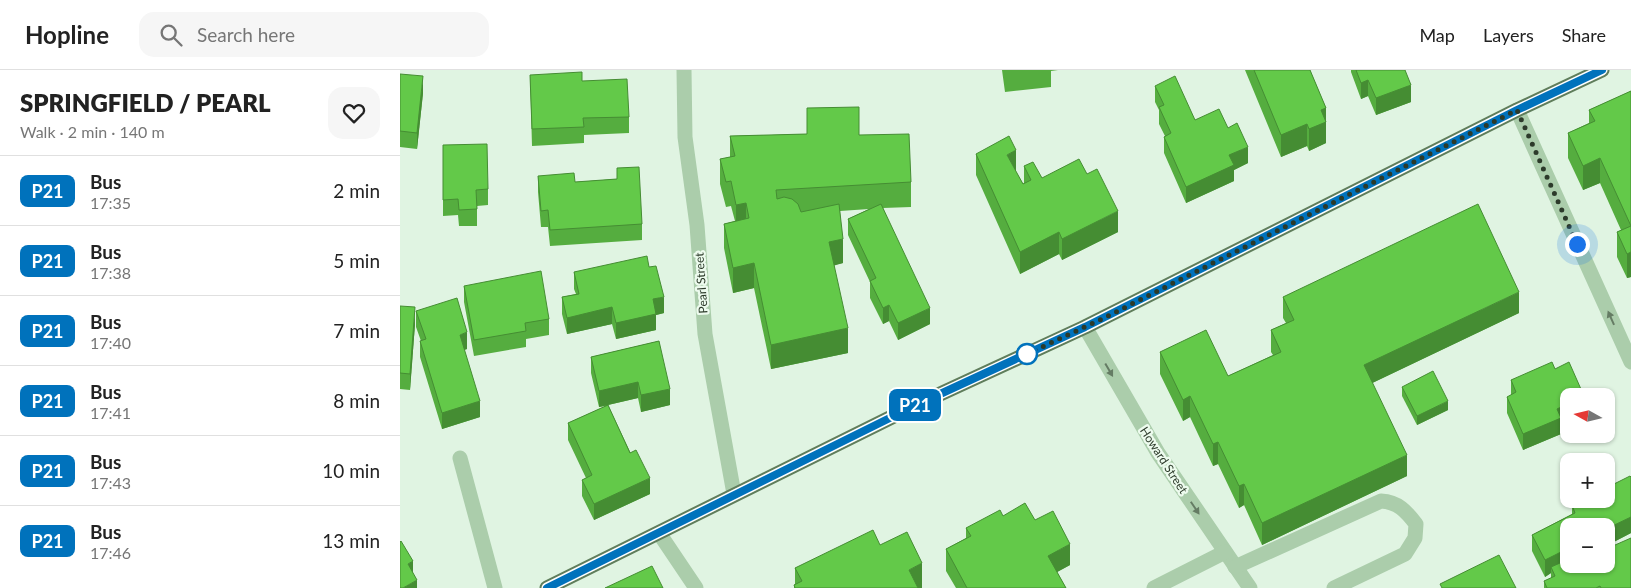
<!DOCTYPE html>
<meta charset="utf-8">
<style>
:root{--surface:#fff;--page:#f6f6f6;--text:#222;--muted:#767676;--line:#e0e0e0}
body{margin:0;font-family:Lato,sans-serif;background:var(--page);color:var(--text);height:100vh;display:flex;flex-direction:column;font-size:19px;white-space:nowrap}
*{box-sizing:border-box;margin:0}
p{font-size:16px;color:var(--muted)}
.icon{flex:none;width:28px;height:28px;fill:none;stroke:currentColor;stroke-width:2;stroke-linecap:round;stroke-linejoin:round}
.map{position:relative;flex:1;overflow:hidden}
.details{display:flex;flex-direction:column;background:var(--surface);width:400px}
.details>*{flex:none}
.badge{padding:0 10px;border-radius:8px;font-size:18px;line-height:32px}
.needle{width:32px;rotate:278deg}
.controls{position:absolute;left:1160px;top:318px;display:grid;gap:10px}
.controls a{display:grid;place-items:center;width:55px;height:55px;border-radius:10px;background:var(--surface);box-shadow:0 1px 4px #0004;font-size:25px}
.you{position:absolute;width:25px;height:25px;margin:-12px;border:4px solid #fff;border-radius:50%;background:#1a73e8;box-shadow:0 0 0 8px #1a73e833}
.map>.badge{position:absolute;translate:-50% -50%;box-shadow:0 0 0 2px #fff}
.round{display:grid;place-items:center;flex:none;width:52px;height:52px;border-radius:15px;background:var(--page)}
.headline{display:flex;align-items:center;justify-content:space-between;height:85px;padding:0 20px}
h1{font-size:24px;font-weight:800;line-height:38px}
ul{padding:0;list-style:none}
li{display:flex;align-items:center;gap:15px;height:70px;padding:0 20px;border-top:1px solid var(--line)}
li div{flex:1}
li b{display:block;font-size:19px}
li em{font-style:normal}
li .badge{min-width:55px;font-weight:700;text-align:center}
header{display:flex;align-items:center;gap:30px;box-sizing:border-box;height:70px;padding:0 25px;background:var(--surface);border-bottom:1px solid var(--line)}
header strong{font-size:24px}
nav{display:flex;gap:28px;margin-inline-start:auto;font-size:18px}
.search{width:350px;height:45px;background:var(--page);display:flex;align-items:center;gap:12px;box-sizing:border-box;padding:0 18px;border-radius:15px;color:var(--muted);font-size:19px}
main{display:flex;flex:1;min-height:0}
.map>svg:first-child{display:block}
</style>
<header>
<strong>Hopline</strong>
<div class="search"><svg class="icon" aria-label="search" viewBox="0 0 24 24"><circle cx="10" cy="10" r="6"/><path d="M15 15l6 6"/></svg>Search here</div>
<nav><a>Map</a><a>Layers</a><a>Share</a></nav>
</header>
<main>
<section class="details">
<div class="headline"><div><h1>SPRINGFIELD / PEARL</h1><p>Walk · 2 min · 140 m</p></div><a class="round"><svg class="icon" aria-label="heart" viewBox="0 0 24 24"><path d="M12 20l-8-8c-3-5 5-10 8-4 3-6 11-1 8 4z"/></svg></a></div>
<ul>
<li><span class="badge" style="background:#0072bc;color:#fff">P21</span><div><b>Bus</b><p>17:35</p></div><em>2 min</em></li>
<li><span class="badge" style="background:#0072bc;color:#fff">P21</span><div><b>Bus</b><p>17:38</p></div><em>5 min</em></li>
<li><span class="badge" style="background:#0072bc;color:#fff">P21</span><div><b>Bus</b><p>17:40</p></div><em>7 min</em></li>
<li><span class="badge" style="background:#0072bc;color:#fff">P21</span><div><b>Bus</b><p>17:41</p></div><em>8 min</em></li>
<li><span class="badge" style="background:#0072bc;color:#fff">P21</span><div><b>Bus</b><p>17:43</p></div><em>10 min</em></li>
<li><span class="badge" style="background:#0072bc;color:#fff">P21</span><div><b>Bus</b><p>17:46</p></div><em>13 min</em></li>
</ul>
</section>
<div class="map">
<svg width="1231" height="518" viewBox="0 0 1231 518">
<rect width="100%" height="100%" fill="#e0f4e2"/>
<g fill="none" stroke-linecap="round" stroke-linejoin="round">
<g stroke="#abcdab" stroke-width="15">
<path d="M284 0 285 67 297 155 305 264 334 424"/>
<path d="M1117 40 1231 292"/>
<path d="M685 257 758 383 850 518"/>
<path d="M60 388 95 518"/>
<path d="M259 463 296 518"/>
<path d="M835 497 981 431C998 432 1006 441 1016 454L1015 468 1005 484 934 518"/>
<path d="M754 518 825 482"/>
</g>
<path stroke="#5f7d5b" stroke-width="15" d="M147 518 512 337 685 257 1117 40 1202 0"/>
</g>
<g fill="#55ad3f">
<path d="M602 0H658L651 1V17L605 22Z"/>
<path d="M845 0H910L926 38V73L909 81 907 76 881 87Z"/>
<path d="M951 0H1005L1011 32 976 45 968 26 961 29 951 2Z"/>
<path d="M0 4 23 23 17 79 0 77Z"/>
<path d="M130 5 182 11 229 47V63L184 65V73L132 76Z"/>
<path d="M755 16 795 50 828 58 848 93 834 100V111L786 133 764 83V67L765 66 759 54V40L755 32Z"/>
<path d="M1231 21V207L1227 208 1217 187V162L1221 160 1200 113 1183 120 1168 88V63L1189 53V40Z"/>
<path d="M407 38 459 65 511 112V137L483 138 530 254 498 270 489 251 483 254 470 228V212L448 165V149L469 139 440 141 443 193 434 195 448 283 371 299 354 218 333 223 324 178V154L335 151 331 136 326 137 320 114V89L330 87V66L407 64Z"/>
<path d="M43 75 88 119V135L77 136V156H59L58 145 43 146Z"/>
<path d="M576 84 616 102 623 114 624 113V96L718 162 662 190 659 184 620 204 576 105Z"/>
<path d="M217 98 242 154V170L150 176 148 157H141L138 122V106L175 112 217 109Z"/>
<path d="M249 197 264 243 256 245V260L216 269 212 254 167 264 162 244V227L176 224 174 219V202Z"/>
<path d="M64 216 149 249V265L126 269V277L74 286 64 232Z"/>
<path d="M883 227 1119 243 972 313 1007 406 862 475 844 435 839 438 818 394 813 396 790 347 783 351 760 304V282L828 306 873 285 871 282V260L886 253 883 248Z"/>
<path d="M0 236 15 254 10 320 0 319Z"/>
<path d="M16 241 67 279 64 280 80 347 42 359 20 287V271H21L16 257Z"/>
<path d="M259 271 270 335 241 342 238 328 208 335 250 424 194 450 182 426V410L186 408 168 370V353L206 336 199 337 191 303V287Z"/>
<path d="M1155 299 1161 353V364L1123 380 1107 343V327L1111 325V310Z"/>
<path d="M1002 317 1048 340 1017 355 1002 326Z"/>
<path d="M1231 407V463L1206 476V456L1169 494 1231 518H1144V511L1151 508V503L1145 507 1132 481V465L1172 444V435Z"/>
<path d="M603 446 635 450 670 495 657 502 666 518H556L546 501V479L566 468V458Z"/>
<path d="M480 475 522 518H394V515L395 514V498Z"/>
</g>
<g fill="#458d33">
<path d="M23 6V23L17 79V63Z"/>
<path d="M968 10V26L961 29V13Z"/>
<path d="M1011 15V32L976 45V28Z"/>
<path d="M926 38V73L909 81V59L921 40Z"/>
<path d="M907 54V76L881 87V65Z"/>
<path d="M848 77V93L834 100V111L786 133V117L829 85Z"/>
<path d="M616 80V102L607 85Z"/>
<path d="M1200 88V113L1183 120V96Z"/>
<path d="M346 133V158L336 160V135Z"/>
<path d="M718 141V162L662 190V169Z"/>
<path d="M659 162V184L620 204V182Z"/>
<path d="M443 169V193L429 197V172Z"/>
<path d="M1231 182V207L1227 208V184Z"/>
<path d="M354 193V218L333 223V198Z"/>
<path d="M1119 222V243L964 317V295Z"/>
<path d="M264 227V243L256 245V260L216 269V253L253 229Z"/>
<path d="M489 235V251L483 254V238Z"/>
<path d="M15 237V254L10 320V304Z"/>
<path d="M212 237V254L167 264V248Z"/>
<path d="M530 238V254L498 270V253Z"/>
<path d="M448 258V283L371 299V275Z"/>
<path d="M67 262V279L60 281V265Z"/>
<path d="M238 312V328L199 337V321Z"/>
<path d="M270 319V335L241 342V325Z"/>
<path d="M790 326V347L783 351V330Z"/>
<path d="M80 331V347L42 359V343Z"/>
<path d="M1048 331V340L1017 355V346Z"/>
<path d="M1169 333V350L1161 353V364L1123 380V364L1157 339Z"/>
<path d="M818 372V394L813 396V374Z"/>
<path d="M1007 385V406L862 475V453Z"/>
<path d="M250 408V424L194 450V434Z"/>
<path d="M844 414V435L839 438V416Z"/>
<path d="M1231 447V463L1206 476V459Z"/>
<path d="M670 474V495L648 507V486Z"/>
<path d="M1169 478V494L1151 497V503L1145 507V490Z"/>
<path d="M13 491V507L8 494Z"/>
<path d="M522 493V518H509V500Z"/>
<path d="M17 510V518H3Z"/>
</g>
<g fill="#63c949" stroke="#458d33">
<path d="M854 0H910L926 38 921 40 926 52 909 59 907 54 881 65Z"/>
<path d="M956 0H1005L1011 15 976 28 968 10 961 13Z"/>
<path d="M182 2V11L227 9 229 47 183 48 184 57 132 59 130 5Z"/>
<path d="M0 4 23 6 17 63 0 61Z"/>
<path d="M775 6 795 50 819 39 828 58 837 53 848 77 829 85 834 95 786 117 764 67 771 63 759 37 764 35 755 16Z"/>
<path d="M1231 21V182L1227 184 1217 162 1231 156 1200 88 1183 96 1168 63 1195 51 1189 40Z"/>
<path d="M459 37V65L509 64 511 112 376 120 377 129 384 127 392 129 398 134 401 142 439 134 443 169 429 172 448 258 371 275 354 193 333 198 324 154 349 148 346 133 336 135 331 111 326 112 320 89 335 86 330 66 407 64V38Z"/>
<path d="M609 66 616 80 607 85 623 114 631 110 624 96 633 92 642 108 679 89 687 104 697 99 718 141 662 169 659 162 620 182 576 84Z"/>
<path d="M87 74 88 119 76 120 77 139 59 140 58 129 43 130V75Z"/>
<path d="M239 97 242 154 150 160 148 140 141 141 138 106 174 103 175 112 217 109V98Z"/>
<path d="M481 134 530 238 498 253 489 235 483 238 470 211 476 208 448 149Z"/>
<path d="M1078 134 1119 222 964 295 1007 385 862 453 844 414 839 416 818 372 813 374 790 326 783 330 760 282 806 260 828 306 881 282 871 260 894 250 883 227Z"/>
<path d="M247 186 249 197 256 196 264 227 253 229 256 244 216 253 212 237 167 248 162 227 179 224 174 202Z"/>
<path d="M141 201 149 249 125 253 126 261 74 270 64 216Z"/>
<path d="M57 228 67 262 60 265 80 331 42 343 20 271 26 269 16 241Z"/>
<path d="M0 236 15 237 10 304 0 303Z"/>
<path d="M259 271 270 319 241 325 238 312 199 321 191 287Z"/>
<path d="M1152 292 1155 299 1169 292 1184 326H1169V333L1157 339 1161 348 1123 364 1107 327 1116 322 1111 310Z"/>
<path d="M1033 301 1048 331 1017 346 1002 317Z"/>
<path d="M208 335 230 383 236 380 250 408 194 434 182 410 192 405 168 353Z"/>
<path d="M1230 406 1231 407V447L1206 459V456H1169V478L1145 490 1132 465 1175 443 1172 435 1185 429H1206V418Z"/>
<path d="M625 433 635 450 653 441 670 474 648 486 666 518H567L546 479 571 466 566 458 600 440 603 446Z"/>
<path d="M473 460 480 475 507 462 522 493 509 500 518 518H395L394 515 402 511 395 498Z"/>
<path d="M1231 468V518H1201L1200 516 1196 518H1147L1144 511 1155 506 1151 497 1169 489V494H1206V479Z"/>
<path d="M1 471 13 491 8 494 17 510 3 518H0V472Z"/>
<path d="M1099 485 1116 518H1042L1040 514Z"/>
<path d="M252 496 263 518H205Z"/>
</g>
<defs><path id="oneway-solid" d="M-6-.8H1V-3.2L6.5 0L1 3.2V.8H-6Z" transform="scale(1.25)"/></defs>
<g fill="#657c64">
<use href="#oneway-solid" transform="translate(1211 248) rotate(-114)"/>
<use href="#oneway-solid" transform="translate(709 300) rotate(60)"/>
<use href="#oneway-solid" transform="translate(795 438) rotate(56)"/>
</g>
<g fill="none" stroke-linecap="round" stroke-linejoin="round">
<defs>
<path id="line" d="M147 518 512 337 685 257 1117 40 1202 0"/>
</defs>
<use href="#line" stroke="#fff" stroke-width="11"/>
<use href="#line" stroke="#0072bc" stroke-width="8"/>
<path stroke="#2c3a2a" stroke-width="5" stroke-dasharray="0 9" d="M627 284 702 249 1117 40 1177 174"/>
</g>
<circle fill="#fff" stroke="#0072bc" stroke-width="2.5" cx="627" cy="284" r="10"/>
<g text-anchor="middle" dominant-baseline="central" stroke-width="4.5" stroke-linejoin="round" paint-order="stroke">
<g font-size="12" fill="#2c3a2a" stroke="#edfbee">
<text transform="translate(301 213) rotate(-94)">Pearl Street</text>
<text transform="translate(764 390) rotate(57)">Howard Street</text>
</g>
</g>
</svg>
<div class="controls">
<a><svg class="needle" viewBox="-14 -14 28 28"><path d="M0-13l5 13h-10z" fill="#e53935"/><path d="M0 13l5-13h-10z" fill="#767676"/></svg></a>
<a>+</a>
<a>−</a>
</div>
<div class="you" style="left:1177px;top:174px"></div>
<b class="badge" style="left:515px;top:335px;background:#0072bc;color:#fff">P21</b>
</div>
</main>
